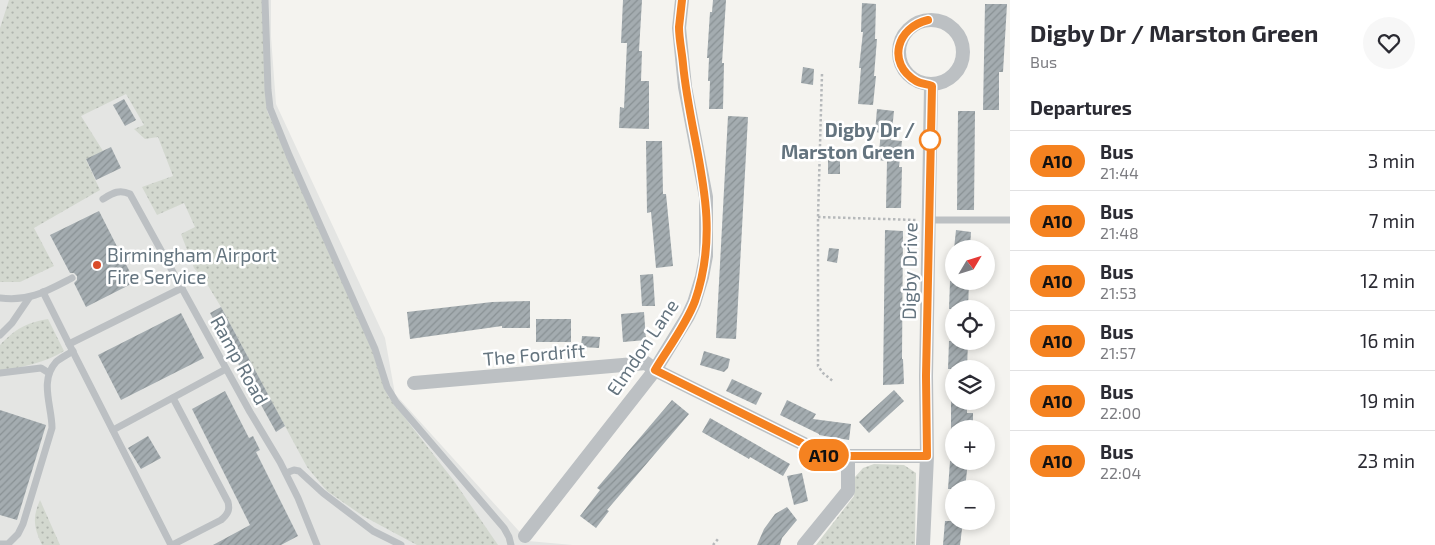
<!DOCTYPE html>
<meta charset="utf-8">
<style>
:root{--surface:#fff;--page:#f7f7f7;--text:#2b2b33;--muted:#7c7c81;--line:#e1e1e2}
body{margin:0;font-family:"Exo 2",sans-serif;background:var(--page);color:var(--text);height:100vh;display:flex;flex-direction:column;font-size:19px;white-space:nowrap}
*{box-sizing:border-box;margin:0}
p{font-size:16px;color:var(--muted)}
.icon{flex:none;width:28px;height:28px;fill:none;stroke:currentColor;stroke-width:2;stroke-linecap:round;stroke-linejoin:round}
.map{position:relative;flex:1;overflow:hidden}
.side{display:flex;flex-direction:column;background:var(--surface);width:425px}
.side>*{flex:none}
.badge{padding:0 10px;border-radius:16px;font-size:18px;line-height:32px}
.needle{width:32px;rotate:52deg}
.fabs{position:absolute;left:945px;top:240px;display:grid;gap:10px}
.fabs a{display:grid;place-items:center;width:50px;height:50px;border-radius:50%;background:var(--surface);box-shadow:0 2px 8px #0003;font-size:25px}
.map>.badge{position:absolute;translate:-50% -50%;box-shadow:0 0 0 2px #fff}
h2{padding:0 20px;font-size:19px;line-height:45px}
.round{display:grid;place-items:center;flex:none;width:52px;height:52px;border-radius:26px;background:var(--page)}
.head{display:flex;align-items:center;justify-content:space-between;height:85px;padding:0 20px}
h1{font-size:24px;font-weight:700;line-height:38px}
ul{padding:0;list-style:none}
li{display:flex;align-items:center;gap:15px;height:60px;padding:0 20px;border-top:1px solid var(--line)}
li div{flex:1}
li b{display:block;font-size:19px}
li em{font-style:normal}
li .badge{min-width:55px;font-weight:700;text-align:center}
main{display:flex;flex:1;min-height:0}
.map>svg:first-child{display:block}
</style>
<main>
<div class="map">
<svg width="1010" height="545" viewBox="0 0 1010 545">
<defs>
<pattern id="green-dots" width="8" height="8" patternUnits="userSpaceOnUse" patternTransform="scale(1.25)"><rect width="8" height="8" fill="#d3d8cf"/><path d="M2 2h.1M6 6h.1" fill="none" stroke="#afb4ad" stroke-width="1.8" stroke-linecap="round"/></pattern>
<pattern id="building-hatch" width="6" height="6" patternUnits="userSpaceOnUse" patternTransform="scale(1.25)"><rect width="6" height="6" fill="#a4acb0"/><path d="M-1 1l2-2M0 6l6-6M5 7l2-2" fill="none" stroke="#899194"/></pattern>
</defs>
<rect width="100%" height="100%" fill="#f4f3ef"/>
<path fill="#e4e5e3" d="M0 0H271V37L276 104 385 338 395 394 528 541 573 545H0Z"/>
<g fill="url(#green-dots)">
<path d="M9 0H265L267 111 362 322 388 396 454 481 498 545H417L363 516 327 491 307 467 221 307 204 279 194 268 181 234 195 227 184 203 157 215 142 187 173 176 158 137 145 139 134 129 144 125 126 94 81 116 103 151 86 160 100 190 34 228 54 266 20 282H0V28Z"/>
<path d="M48 319 64 351C44 363 23 367 0 371V345C15 329 26 323 48 319Z"/>
<path d="M874 464 904 465 916 473 915 545H816L854 496 855 477 863 468Z"/>
<path d="M40 500 60 545H42C34 528 32 518 40 500Z"/>
</g>
<g fill="url(#building-hatch)">
<path d="M623 0H642L639 51H642L641 81H649V129L619 128 620 107 624 108 627 43H621Z"/>
<path d="M713 0H726L722 63H724L723 109H709L710 81H708L709 58H707L710 12H712Z"/>
<path d="M862 3 876 4 875 39H877L874 76H876L873 105 858 104 861 68H859L863 32H861Z"/>
<path d="M985 4H1007L1003 72H999V110H983Z"/>
<path d="M803 67 814 69 813 85 801 83Z"/>
<path d="M124 99 136 120 125 126 113 105Z"/>
<path d="M877 109 894 111 891 140 902 141 899 167H902L901 208H886L887 161 878 160 881 133 875 132Z"/>
<path d="M958 111H975L974 210H957Z"/>
<path d="M728 116 748 117 736 339 716 338Z"/>
<path d="M646 141H662L663 194H666L673 266 656 268 651 212 647 213Z"/>
<path d="M111 147 121 168 96 180 86 159Z"/>
<rect x="828" y="152" width="12" height="22"/>
<path d="M99 211 135 282 86 307 74 283 77 280V276L74 273H70L50 235Z"/>
<path d="M885 230 903 231 902 359H903L904 384 883 385Z"/>
<path d="M956 230 971 232 970 249H954Z"/>
<path d="M829 248 839 249 837 263 827 261Z"/>
<path d="M653 274 655 306H642L640 275Z"/>
<path d="M950 281H969L968 309H949Z"/>
<path d="M530 301V328H502V326L410 339 407 312 492 302Z"/>
<path d="M221 307 285 426 276 432 210 313Z"/>
<path d="M644 312 646 340 623 342 621 314Z"/>
<path d="M181 313 204 358 121 400 98 355Z"/>
<rect x="536" y="319" width="35" height="23"/>
<path d="M582 336 600 337 599 348 581 347Z"/>
<path d="M949 341H968L967 369H948Z"/>
<path d="M704 351 730 359 728 368 724 372 700 365Z"/>
<path d="M732 379 762 393 756 405 726 391Z"/>
<path d="M894 390 904 401 869 433 859 422Z"/>
<path d="M225 391 249 438 253 436 260 450 256 452 298 536 281 545H213L250 525 192 409Z"/>
<path d="M672 400 689 414 607 510 609 511 596 528 580 516 600 490 597 488Z"/>
<path d="M787 400 816 414 813 419 851 424 849 440 819 435V434L780 415Z"/>
<path d="M951 401H967V413H973V429H951Z"/>
<path d="M0 410 46 425 17 520 0 515Z"/>
<path d="M710 418 790 464 783 476 750 457 749 459 702 432Z"/>
<path d="M148 436 161 458 141 469 128 448Z"/>
<path d="M950 461H968L965 489H948Z"/>
<path d="M802 473 808 501 794 505 787 476Z"/>
<path d="M787 507 797 520 782 538 780 545H757L764 529 775 514Z"/>
<path d="M945 521H963L960 545H943Z"/>
</g>
<g fill="none" stroke-linecap="round" stroke-linejoin="round">
<g stroke="#b6b9bb" stroke-width="2.5" stroke-dasharray="2.5 2.5" stroke-linecap="butt">
<path d="M822 74 818 217V366L823 373 834 382"/>
<path d="M818 217 917 220"/>
<path d="M713 545 718 539"/>
</g>
<g stroke="#bcc0c3" stroke-width="7">
<path d="M265 0 268 90 270 108 289 155 375 349 387 387 396 402 504 528 509 537 511 545"/>
<path d="M103 199C113 193 119 189 130 194L250 412 280 462 298 498 317 545"/>
<path d="M929 220H1010"/>
<path d="M43 292 69 344"/>
<path d="M0 298C29 302 47 291 72 278"/>
<path d="M0 335 12 323 29 298"/>
<path d="M0 373 41 368 49 373"/>
<path d="M113 430 226 369"/>
<path d="M286 473 294 470 299 471 323 493 373 531 401 545"/>
<path d="M0 544H8L18 534 23 524 52 428C52 406 39 381 56 362 60 358 67 355 73 351"/>
<path d="M171 545 69 344 182 288"/>
<path d="M172 545 221 520C228 514 230 510 228 502L173 398"/>
</g>
<g stroke="#bcc0c3" stroke-width="14">
<circle cx="931" cy="52" r="32"/>
<path d="M414 383 646 363 655 370 828 456H927"/>
<path d="M525 536 655 370 688 316 694 303 702 277 706 256V197L685 87 679 28 682 0"/>
<path d="M804 545 848 491V456"/>
<path d="M923 545 927 456 926 376 931 86"/>
</g>
</g>
<g fill="none" stroke-linecap="round" stroke-linejoin="round">
<defs>
<path id="line" d="M682 0C681 9 680 18 679 27 679 39 682 52 683 64 691 148 724 217 695 301 686 325 668 348 655 370L828 456H927L926 376 932 86C927 84 921 84 916 81 886 63 897 27 928 20"/>
</defs>
<use href="#line" stroke="#fff" stroke-width="11"/>
<use href="#line" stroke="#f58220" stroke-width="8"/>
</g>
<circle fill="#fff" stroke="#f58220" stroke-width="2.5" cx="930" cy="140" r="10"/>
<circle fill="#da4c29" stroke="#fff" stroke-width="2" cx="97" cy="265" r="5"/>
<g text-anchor="middle" dominant-baseline="central" stroke-width="5" stroke-linejoin="round" paint-order="stroke">
<g font-size="19" font-weight="bold" fill="#64747f" stroke="#fff" text-anchor="end">
<text x="915" y="129">Digby Dr /<tspan x="915" dy="22">Marston Green</tspan></text>
</g>
<g font-size="19" fill="#64747f" stroke="#fff" text-anchor="start">
<text x="107" y="254">Birmingham Airport<tspan x="107" dy="22">Fire Service</tspan></text>
</g>
<g font-size="19" fill="#64747f" stroke="#fff">
<text transform="translate(909 271) rotate(-89)">Digby Drive</text>
<text transform="translate(642 347) rotate(-56)">Elmdon Lane</text>
<text transform="translate(534 354) rotate(-5)">The Fordrift</text>
<text transform="translate(240 360) rotate(61)">Ramp Road</text>
</g>
</g>
</svg>
<div class="fabs">
<a><svg class="needle" viewBox="-14 -14 28 28"><path d="M0-13l5 13h-10z" fill="#e53935"/><path d="M0 13l5-13h-10z" fill="#7c7c81"/></svg></a>
<a><svg class="icon" aria-label="locate" viewBox="0 0 24 24"><circle cx="12" cy="12" r="6"/><path d="M12 2v4M12 18v4M2 12h4M18 12h4"/></svg></a>
<a><svg class="icon" aria-label="layers" viewBox="0 0 24 24"><path d="M12 4l9 5-9 5-9-5zM3 14l9 5 9-5"/></svg></a>
<a>+</a>
<a>−</a>
</div>
<b class="badge" style="left:824px;top:455px;background:#f58220;color:#111">A10</b>
</div>
<section class="side">
<div class="head"><div><h1>Digby Dr / Marston Green</h1><p>Bus</p></div><a class="round"><svg class="icon" aria-label="heart" viewBox="0 0 24 24"><path d="M12 20l-8-8c-3-5 5-10 8-4 3-6 11-1 8 4z"/></svg></a></div>
<h2>Departures</h2>
<ul>
<li><span class="badge" style="background:#f58220;color:#111">A10</span><div><b>Bus</b><p>21:44</p></div><em>3 min</em></li>
<li><span class="badge" style="background:#f58220;color:#111">A10</span><div><b>Bus</b><p>21:48</p></div><em>7 min</em></li>
<li><span class="badge" style="background:#f58220;color:#111">A10</span><div><b>Bus</b><p>21:53</p></div><em>12 min</em></li>
<li><span class="badge" style="background:#f58220;color:#111">A10</span><div><b>Bus</b><p>21:57</p></div><em>16 min</em></li>
<li><span class="badge" style="background:#f58220;color:#111">A10</span><div><b>Bus</b><p>22:00</p></div><em>19 min</em></li>
<li><span class="badge" style="background:#f58220;color:#111">A10</span><div><b>Bus</b><p>22:04</p></div><em>23 min</em></li>
</ul>
</section>
</main>
